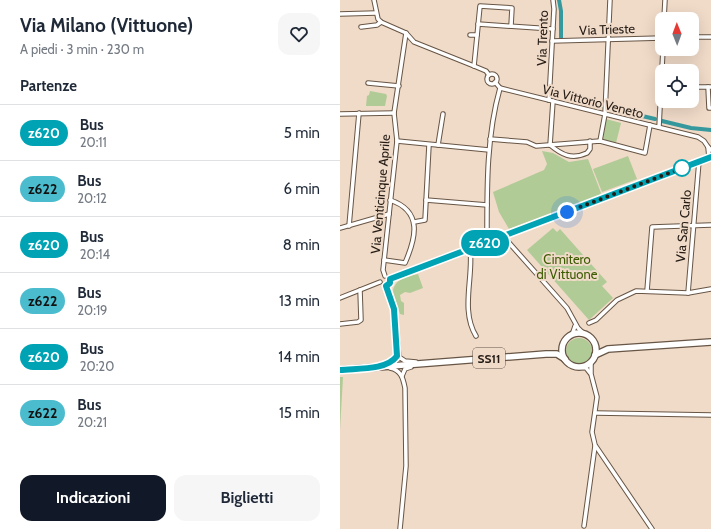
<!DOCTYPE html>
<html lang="it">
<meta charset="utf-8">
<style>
:root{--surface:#fff;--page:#f6f6f7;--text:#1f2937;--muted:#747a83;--line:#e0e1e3;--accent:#111827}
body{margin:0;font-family:Cabin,sans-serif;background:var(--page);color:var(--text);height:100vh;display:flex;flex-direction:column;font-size:15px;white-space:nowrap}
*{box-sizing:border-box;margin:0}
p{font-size:13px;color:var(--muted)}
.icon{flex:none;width:22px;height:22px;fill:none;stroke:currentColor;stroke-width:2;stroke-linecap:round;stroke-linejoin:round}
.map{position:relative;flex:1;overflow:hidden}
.details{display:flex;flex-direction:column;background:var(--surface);width:340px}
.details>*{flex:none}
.badge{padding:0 8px;border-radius:13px;font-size:14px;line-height:26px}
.needle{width:26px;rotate:359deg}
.buttons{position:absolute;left:315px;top:12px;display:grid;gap:8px}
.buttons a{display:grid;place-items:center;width:44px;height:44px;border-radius:8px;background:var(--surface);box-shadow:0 4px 16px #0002;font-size:20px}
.you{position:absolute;width:20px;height:20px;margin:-10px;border:3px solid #fff;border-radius:50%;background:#1a73e8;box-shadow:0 0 0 6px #1a73e833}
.map>.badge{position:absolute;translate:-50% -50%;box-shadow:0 0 0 2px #fff}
h2{padding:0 20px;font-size:15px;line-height:36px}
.round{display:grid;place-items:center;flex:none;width:42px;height:42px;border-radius:12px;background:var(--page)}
.summary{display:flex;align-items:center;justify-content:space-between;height:68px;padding:0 20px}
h1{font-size:19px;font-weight:700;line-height:30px}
.action{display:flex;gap:8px;margin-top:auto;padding:8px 20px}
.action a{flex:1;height:46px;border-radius:12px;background:var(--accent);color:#fff;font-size:16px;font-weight:700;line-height:46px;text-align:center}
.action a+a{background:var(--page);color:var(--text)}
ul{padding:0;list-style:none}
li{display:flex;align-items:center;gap:12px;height:56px;padding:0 20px;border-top:1px solid var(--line)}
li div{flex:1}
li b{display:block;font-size:15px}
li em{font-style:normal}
li .badge{min-width:44px;font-weight:700;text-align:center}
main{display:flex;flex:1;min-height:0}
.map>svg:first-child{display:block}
</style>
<main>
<section class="details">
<div class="summary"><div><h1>Via Milano (Vittuone)</h1><p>A piedi · 3 min · 230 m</p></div><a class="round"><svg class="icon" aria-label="heart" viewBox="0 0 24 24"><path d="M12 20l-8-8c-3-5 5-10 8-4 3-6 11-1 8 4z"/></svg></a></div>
<h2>Partenze</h2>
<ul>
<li><span class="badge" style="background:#00a3b4;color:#fff">z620</span><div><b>Bus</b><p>20:11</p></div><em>5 min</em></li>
<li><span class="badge" style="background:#4bbccd;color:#111">z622</span><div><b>Bus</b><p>20:12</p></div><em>6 min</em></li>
<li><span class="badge" style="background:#00a3b4;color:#fff">z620</span><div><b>Bus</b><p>20:14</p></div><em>8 min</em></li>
<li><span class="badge" style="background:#4bbccd;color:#111">z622</span><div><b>Bus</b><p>20:19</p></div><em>13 min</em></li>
<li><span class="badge" style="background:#00a3b4;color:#fff">z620</span><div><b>Bus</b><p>20:20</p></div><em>14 min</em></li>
<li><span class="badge" style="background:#4bbccd;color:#111">z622</span><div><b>Bus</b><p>20:21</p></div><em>15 min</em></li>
</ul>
<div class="action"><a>Indicazioni</a><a>Biglietti</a></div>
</section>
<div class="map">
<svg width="371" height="529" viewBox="0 0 371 529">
<rect width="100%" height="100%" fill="#f0dac8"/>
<g fill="#b1cb97">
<path d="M30 91 46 94 47 96 45 106H26L27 96 29 95Z"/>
<path d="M266 119 281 123 276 143 263 140Z"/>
<path d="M202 151 213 153 229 162 248 159 261 193 258 197 169 229 159 212 153 192 204 170 207 164Z"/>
<path d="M288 156 297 179 262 192 253 169Z"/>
<path d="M213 228 217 232 220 229 267 282 262 286 273 298 249 320 187 250Z"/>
<path d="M78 274 83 288 70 293 65 292 60 295 61 301 64 303V315L60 314 53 291C55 279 67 276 78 274Z"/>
<circle cx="239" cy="351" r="13"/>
<path d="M0 377H3L0 430Z"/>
</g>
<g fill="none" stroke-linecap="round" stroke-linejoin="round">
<g stroke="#35999e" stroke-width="4">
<path d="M219 0 221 11V38"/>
<path d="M242 102 262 106"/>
<path d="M268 108 315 119"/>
<path d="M322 121 351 128 371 130"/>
</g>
<defs>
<g id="minor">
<path d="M34 0 38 19 41 22 66 33 74 42 134 66 146 71 149 75"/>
<path d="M0 14 36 13"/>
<path d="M324 19 325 0"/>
<path d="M138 24 213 29"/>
<path d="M21 27 37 25 41 22"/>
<path d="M130 35H137"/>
<path d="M352 37H371"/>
<path d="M212 41 322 38"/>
<path d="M134 66 140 6 172 8 171 26"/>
<circle cx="152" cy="79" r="5"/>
<path d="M155 82 160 88 358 137 364 141 368 147"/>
<path d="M28 83 59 86"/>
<path d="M352 87H371"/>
<path d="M368 87 369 108H371"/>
<path d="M209 100 214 9 213 0"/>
<path d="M0 114 54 113"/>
<path d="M319 127 323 49"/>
<path d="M150 139 187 142 196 146 260 141 305 153 310 125"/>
<path d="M57 141 149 150"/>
<path d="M260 141 265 114 270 0"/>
<path d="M98 145 103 114"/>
<path d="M210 145C222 155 232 160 247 153L250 149V141"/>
<path d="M210 145 213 101"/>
<path d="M369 158 368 147 371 150"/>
<path d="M86 200 147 205"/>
<path d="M74 222 85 220 89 145"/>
<path d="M9 226 19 113"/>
<path d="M0 228 49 214"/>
<path d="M163 236 227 308 238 328 244 334"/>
<path d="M147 242C147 190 146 138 160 88"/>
<path d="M130 248C134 276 120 310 136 336"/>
<path d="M44 260 65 263C76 238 83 211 50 200"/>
<path d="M45 276 43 270 57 141 54 113 66 33"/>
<path d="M50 279 371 157"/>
<path d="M46 286 54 309 59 357 65 361 76 362"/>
<path d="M307 291 312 227 371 225"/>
<path d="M348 293 359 161"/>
<path d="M0 298 40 282"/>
<path d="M249 323 256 320 277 300 296 291 348 293 371 289"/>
<path d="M0 324 18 322 21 320 20 290"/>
<path d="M232 335 235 326"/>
<path d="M251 362V374L257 397 252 432 255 445 312 529"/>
<path d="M41 365 54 359 57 353"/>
<path d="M240 367 246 368 250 373"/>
<path d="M50 368C61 370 63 378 65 388L66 466 60 529"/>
<path d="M62 376 65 369 71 367"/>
<path d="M256 413 371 415"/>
<path d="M244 526 255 446"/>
</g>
<g id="primary">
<circle cx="239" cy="350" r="17"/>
<path d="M255 355 268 349 371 342"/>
<path d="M0 370 206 354H217L225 359"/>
</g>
</defs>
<use href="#minor" stroke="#675545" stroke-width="5.5"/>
<use href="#primary" stroke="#675545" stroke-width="8"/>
<use href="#minor" stroke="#fff" stroke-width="3.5"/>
<use href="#primary" stroke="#fff" stroke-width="5.5"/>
</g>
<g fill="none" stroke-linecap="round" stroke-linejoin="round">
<defs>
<path id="line" d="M0 370C16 368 46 371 57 356L54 309 46 286 50 283V279L371 157"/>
</defs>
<use href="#line" stroke="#fff" stroke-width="9"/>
<use href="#line" stroke="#00a3b4" stroke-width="6"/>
<path stroke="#241c15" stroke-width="4" stroke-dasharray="0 7.2" d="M227 212 345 167 342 168"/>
</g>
<circle fill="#fff" stroke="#00a3b4" stroke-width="2" cx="342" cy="168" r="8"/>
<g text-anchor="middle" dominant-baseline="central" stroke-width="4" stroke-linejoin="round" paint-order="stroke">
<rect fill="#f0dac8" stroke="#61554b" stroke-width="1" x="133" y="348" width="32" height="20" rx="3"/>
<g font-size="12" font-weight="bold" fill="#241c15">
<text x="149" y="358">SS11</text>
</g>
<g font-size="13" fill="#241c15" stroke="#f0dac8">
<text transform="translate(267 29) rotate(-2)">Via Trieste</text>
<text transform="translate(202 38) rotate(-88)">Via Trento</text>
<text transform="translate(253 101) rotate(14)">Via Vittorio Veneto</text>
<text transform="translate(40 194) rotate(-85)">Via Venticinque Aprile</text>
<text transform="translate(343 226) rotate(-85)">Via San Carlo</text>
</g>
<g font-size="13" fill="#3c5c02" stroke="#f0dac8">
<text x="227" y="259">Cimitero<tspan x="227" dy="15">di Vittuone</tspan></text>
</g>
</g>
</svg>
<div class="buttons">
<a><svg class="needle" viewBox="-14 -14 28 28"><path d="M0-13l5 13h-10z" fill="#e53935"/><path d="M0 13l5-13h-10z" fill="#747a83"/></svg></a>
<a><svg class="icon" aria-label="locate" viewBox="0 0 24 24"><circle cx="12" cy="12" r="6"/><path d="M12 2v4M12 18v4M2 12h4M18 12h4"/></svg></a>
</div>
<div class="you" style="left:227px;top:212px"></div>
<b class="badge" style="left:145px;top:243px;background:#00a3b4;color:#fff">z620</b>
</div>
</main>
